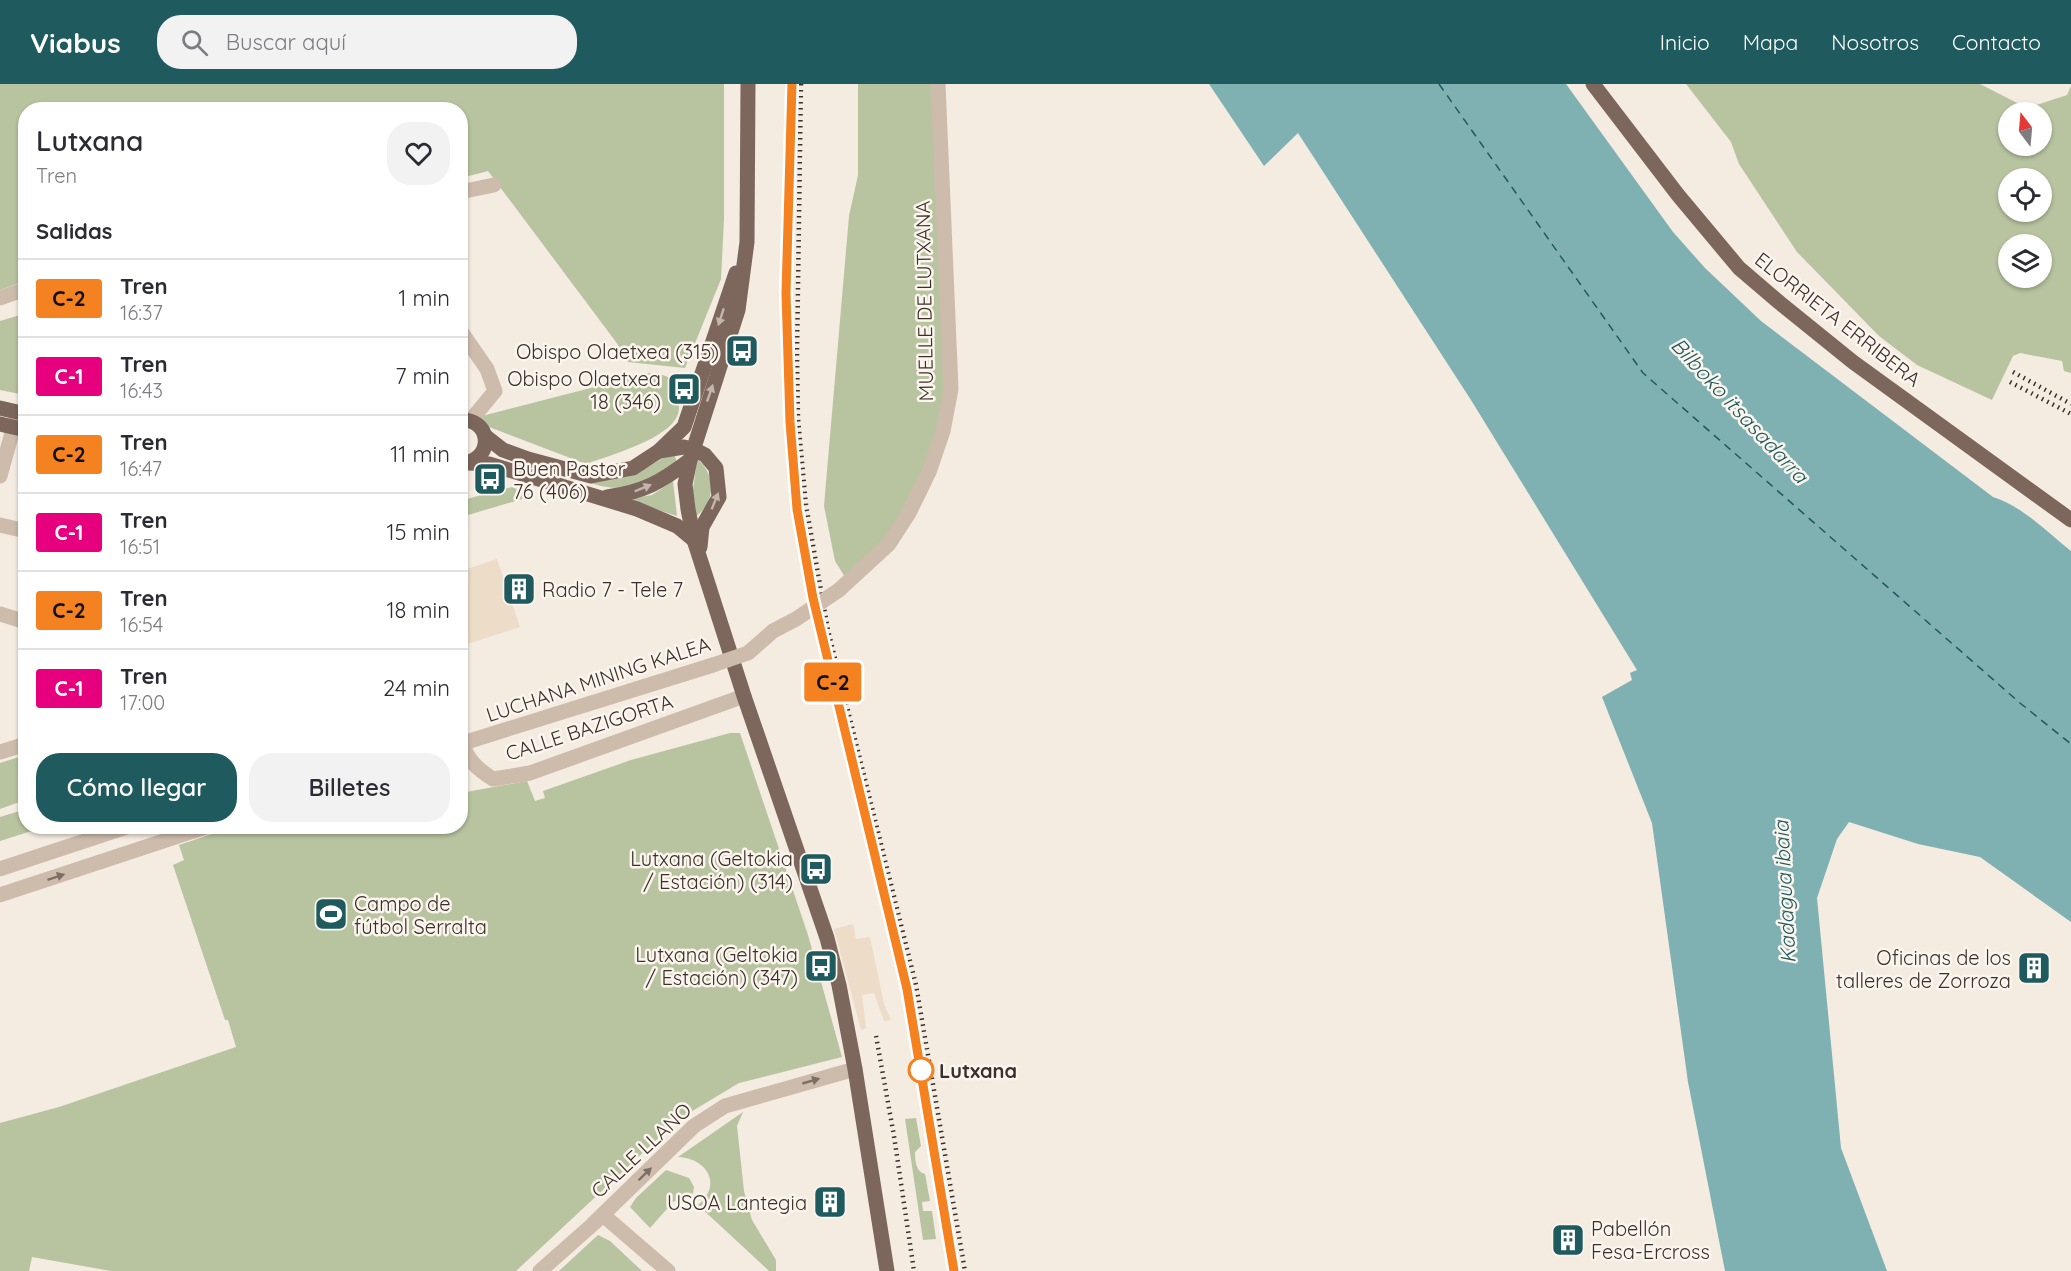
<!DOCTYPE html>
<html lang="es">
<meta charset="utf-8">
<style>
:root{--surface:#fff;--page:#f2f2f3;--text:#2b2b33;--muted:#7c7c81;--line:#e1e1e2;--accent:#1f5a5e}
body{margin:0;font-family:Quicksand,sans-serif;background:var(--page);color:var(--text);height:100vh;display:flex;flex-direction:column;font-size:22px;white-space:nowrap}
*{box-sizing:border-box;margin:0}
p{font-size:20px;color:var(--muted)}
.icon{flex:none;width:33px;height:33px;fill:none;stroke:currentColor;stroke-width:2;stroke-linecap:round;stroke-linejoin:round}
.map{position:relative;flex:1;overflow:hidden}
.drawer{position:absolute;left:18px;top:18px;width:450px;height:732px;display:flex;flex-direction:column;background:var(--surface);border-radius:24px;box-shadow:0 2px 4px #0004}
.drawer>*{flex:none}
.badge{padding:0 12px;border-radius:4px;font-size:21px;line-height:39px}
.needle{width:39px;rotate:344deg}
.buttons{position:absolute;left:1998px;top:18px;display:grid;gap:12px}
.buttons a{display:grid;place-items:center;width:54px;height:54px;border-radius:50%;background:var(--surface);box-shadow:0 2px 4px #0004;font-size:30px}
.map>.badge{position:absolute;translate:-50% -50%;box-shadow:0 0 0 3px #fff}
h2{padding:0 18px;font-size:22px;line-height:54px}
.round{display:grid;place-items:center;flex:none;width:63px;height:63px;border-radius:24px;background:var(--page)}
.head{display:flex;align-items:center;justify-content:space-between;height:102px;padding:0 18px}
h1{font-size:28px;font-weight:600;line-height:45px}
.button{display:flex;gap:12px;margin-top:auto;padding:12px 18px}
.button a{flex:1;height:69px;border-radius:24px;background:var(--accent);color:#fff;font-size:24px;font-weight:600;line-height:69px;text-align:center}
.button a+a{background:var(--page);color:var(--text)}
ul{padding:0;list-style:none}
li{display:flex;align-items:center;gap:18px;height:78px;padding:0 18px;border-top:2px solid var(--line)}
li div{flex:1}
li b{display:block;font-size:22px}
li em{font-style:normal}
li .badge{min-width:66px;font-weight:700;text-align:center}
header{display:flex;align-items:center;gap:36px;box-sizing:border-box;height:84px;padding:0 30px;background:var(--accent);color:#fff}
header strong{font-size:28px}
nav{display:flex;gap:33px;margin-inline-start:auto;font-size:21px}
.search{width:420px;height:54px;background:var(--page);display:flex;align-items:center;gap:15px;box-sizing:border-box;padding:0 21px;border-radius:24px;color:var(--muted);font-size:22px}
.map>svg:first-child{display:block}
</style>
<header>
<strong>Viabus</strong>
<div class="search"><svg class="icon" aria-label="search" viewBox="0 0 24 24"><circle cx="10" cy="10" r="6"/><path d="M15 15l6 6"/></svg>Buscar aquí</div>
<nav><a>Inicio</a><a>Mapa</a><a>Nosotros</a><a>Contacto</a></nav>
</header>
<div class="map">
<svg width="2071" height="1187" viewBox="0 0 2071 1187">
<rect width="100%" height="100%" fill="#f4ebe1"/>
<g fill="#b8c4a0" fill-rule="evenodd">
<path d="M0 0H724V135L721 195 685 284 628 278 616 258 488 87 461 94 460 26H26L25 197 0 206Z"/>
<path d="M858 0H938L951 305 909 429 850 501 835 477 824 422 849 132 858 91Z"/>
<path d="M1686 0H1980L2027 24 2067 11 2071 2V289L2064 287 2062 277 2020 269 2013 272 1992 316 1917 281 1879 252 1797 168 1739 80 1731 58ZM2008 28H2042V62H2008ZM2008 94H2042V128H2008ZM2008 160H2042V194H2008Z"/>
<path d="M20 231 25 300V311L0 306V237Z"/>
<path d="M649 289C663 290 674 292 677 307 679 315 680 323 678 330 670 355 610 371 586 380L484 341 482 332Z"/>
<path d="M669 370H674L677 378C668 387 659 391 649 396 621 409 603 404 575 394L629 390 650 382Z"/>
<path d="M697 375C716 390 716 418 696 432L693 406Z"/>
<path d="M673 397 677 432 625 416 652 411Z"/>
<path d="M512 403 532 412 468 431 461 430V418L463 416Z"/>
<path d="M730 649H740L808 851 842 973 739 999 679 1035 516 1187H111L32 1173 29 1187H0V1039L59 1023 236 963 228 936H225L173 781 184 776 179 761 233 743 460 742 461 709 527 697 535 717 545 714 543 707 631 676Z"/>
<path d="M25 671V716L0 725V679Z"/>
<path d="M23 726 26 742 44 743 0 757V733Z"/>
<path d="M743 1028 737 1042 744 1107 752 1136 776 1176V1187H769L698 1121C723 1101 707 1074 678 1073Z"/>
<path d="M916 1034 921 1062 915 1068C915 1077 916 1088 925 1090L930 1117 922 1118 923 1127H932L936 1155 923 1156 905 1035Z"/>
<path d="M666 1086 689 1094 694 1103 693 1109 673 1118 650 1144 630 1123 636 1114Z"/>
<path d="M598 1151 610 1157 642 1187H559Z"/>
</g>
<g fill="#ecdcc8">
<path d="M497 475 520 543 461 562V487Z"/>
<path d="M853 840 856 855 870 853 884 920 891 936 884 937 874 909 862 911 866 944 861 946 834 845Z"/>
</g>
<path fill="#7fb0b2" d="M1209 0H1566L1673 148 1705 184 1761 237 1993 413C2022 422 2047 448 2071 467V838L1980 773 1918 760 1849 738 1837 755 1817 814 1841 1064 1887 1187H1725L1688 998 1652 739 1602 613 1632 596 1630 589 1637 586 1471 316 1298 49 1264 82Z"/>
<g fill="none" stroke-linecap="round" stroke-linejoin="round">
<path stroke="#1f5a5e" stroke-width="1.5" stroke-dasharray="8 6" stroke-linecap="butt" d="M1439 0 1643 289 2020 619 2071 660"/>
<g stroke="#cdbbac" stroke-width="15">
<path d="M460 108 494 101"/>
<path d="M0 214 26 205"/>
<path d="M460 246 487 285 495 307 471 336"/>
<path d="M0 392 17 331"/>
<path d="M0 441 26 447"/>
<path d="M839 506 889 460 909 429 929 388 943 347 951 305 938 0"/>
<path d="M0 530 26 538"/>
<path d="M460 660 713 581"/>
<path d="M462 660C470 678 476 684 493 695L530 689 744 612"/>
<path d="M0 668 26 660"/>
<path d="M0 785 130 742"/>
<path d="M0 811 209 742"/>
<path d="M603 1131 668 1187"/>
<path d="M540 1187 592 1141 694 1042 725 1022 855 985"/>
</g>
<g stroke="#7d675c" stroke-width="15">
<path d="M748 0 747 158 738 226 690 376 685 400 688 425 694 456 744 612 827 854 839 901 855 985 887 1187"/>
<path d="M1593 0 1678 111 1739 184 1780 219 1853 278 2071 436"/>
<path d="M0 324 26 330"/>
<path d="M460 336C490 334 495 372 466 379"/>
<path d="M0 340 26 346"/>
<path d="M485 352 503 366 528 375 591 392 633 384 659 367 684 343 736 189"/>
<path d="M659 367 684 363 693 365 705 371 716 384 719 413 702 443 700 463"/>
<path d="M468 379 489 380 637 425 677 442 694 456"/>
<path d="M607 413C644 408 661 398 690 376"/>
</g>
<g stroke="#3b302b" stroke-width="4.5" stroke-dasharray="1.5 4.5" stroke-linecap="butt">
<path d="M801 0 797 271 798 334 806 421 828 546 916 901 965 1187"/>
<path d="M788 277 786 209 792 1"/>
<path d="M2013 288 2071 320"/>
<path d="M2010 298 2071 330"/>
<path d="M796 409 802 450"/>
<path d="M805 471 819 541"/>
<path d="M831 591 907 905 954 1187"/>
<path d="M876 952 894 1052 914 1187"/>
</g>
<path stroke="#cdbbac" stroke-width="15" d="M713 581 748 569 773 547 796 535 839 506"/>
</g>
<defs><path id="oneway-solid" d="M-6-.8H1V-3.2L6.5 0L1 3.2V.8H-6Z" transform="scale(1.5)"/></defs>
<g fill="#c2b5ac">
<use href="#oneway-solid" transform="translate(721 233) rotate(108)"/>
<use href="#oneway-solid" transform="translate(710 309) rotate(-71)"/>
<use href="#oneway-solid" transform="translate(643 404) rotate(-22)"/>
<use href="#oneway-solid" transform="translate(715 417) rotate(-68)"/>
</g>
<g fill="#7d6f65">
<use href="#oneway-solid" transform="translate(56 793) rotate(-18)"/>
<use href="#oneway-solid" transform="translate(811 997) rotate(-16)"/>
<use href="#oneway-solid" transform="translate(645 1090) rotate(-44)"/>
</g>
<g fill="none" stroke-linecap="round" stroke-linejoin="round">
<defs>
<path id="line" d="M792 0 786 209 790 338 797 425 813 514 907 905 954 1187"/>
</defs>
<use href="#line" stroke="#fff" stroke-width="14"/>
<use href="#line" stroke="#f58220" stroke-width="9"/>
</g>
<defs>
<symbol id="bus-square" viewBox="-11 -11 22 22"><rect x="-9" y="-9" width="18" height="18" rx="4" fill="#1f5a5e" stroke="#fbf5ee"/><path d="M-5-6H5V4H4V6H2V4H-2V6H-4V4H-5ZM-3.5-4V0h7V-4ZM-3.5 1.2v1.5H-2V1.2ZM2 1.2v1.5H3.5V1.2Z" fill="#fff"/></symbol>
<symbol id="building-square" viewBox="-11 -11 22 22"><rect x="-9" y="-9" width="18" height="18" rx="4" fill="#1f5a5e" stroke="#fbf5ee"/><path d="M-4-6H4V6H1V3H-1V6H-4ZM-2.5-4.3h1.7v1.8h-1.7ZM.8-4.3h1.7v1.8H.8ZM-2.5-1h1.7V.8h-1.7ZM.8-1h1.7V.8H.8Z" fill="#fff"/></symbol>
<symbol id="stadium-square" viewBox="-11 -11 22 22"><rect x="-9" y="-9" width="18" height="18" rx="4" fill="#1f5a5e" stroke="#fbf5ee"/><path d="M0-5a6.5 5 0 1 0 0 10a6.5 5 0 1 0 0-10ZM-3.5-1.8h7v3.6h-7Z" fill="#fff"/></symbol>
</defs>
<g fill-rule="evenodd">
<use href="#bus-square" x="723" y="248" width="38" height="38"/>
<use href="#bus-square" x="665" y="286" width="38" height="38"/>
<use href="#bus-square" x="471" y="376" width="38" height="38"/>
<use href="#building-square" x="500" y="486" width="38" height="38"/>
<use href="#bus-square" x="797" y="766" width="38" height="38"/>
<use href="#stadium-square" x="312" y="811" width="38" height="38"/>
<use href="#bus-square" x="802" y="863" width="38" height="38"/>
<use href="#building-square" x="2015" y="865" width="38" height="38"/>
<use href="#building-square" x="811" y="1099" width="38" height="38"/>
<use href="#building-square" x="1549" y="1137" width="38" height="38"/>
</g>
<circle fill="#fff" stroke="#f58220" stroke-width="3" cx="921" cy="986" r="12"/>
<g text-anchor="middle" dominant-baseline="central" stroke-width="5" stroke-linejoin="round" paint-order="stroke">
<g font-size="20" fill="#3b302b" stroke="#fbf5ee">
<text transform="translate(924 217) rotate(-91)">MUELLE DE LUTXANA</text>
<text transform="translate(1838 235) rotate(38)">ELORRIETA ERRIBERA</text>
<text transform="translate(598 595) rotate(-18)">LUCHANA MINING KALEA</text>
<text transform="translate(589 643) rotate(-18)">CALLE BAZIGORTA</text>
<text transform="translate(641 1066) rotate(-43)">CALLE LLANO</text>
</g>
<g font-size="20" fill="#3b302b" stroke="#fbf5ee" text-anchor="end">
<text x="719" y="267">Obispo Olaetxea (315)</text>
<text x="661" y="294">Obispo Olaetxea<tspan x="661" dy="23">18 (346)</tspan></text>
<text x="513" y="384" text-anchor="start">Buen Pastor<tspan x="513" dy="23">76 (406)</tspan></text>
<text x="542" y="505" text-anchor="start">Radio 7 - Tele 7</text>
<text x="793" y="774">Lutxana (Geltokia<tspan x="793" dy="23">/ Estación) (314)</tspan></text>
<text x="354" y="819" text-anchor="start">Campo de<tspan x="354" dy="23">fútbol Serralta</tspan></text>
<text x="798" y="870">Lutxana (Geltokia<tspan x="798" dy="23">/ Estación) (347)</tspan></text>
<text x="2011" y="873">Oficinas de los<tspan x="2011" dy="23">talleres de Zorroza</tspan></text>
<text x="807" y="1118">USOA Lantegia</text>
<text x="1591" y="1144" text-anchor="start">Pabellón<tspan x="1591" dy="23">Fesa-Ercross</tspan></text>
</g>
<g font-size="20" font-weight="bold" fill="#3b302b" stroke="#fbf5ee" text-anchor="start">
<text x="939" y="986">Lutxana</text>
</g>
<g font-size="21" font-style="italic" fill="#1f5a5e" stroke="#fbf5ee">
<text transform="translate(1740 326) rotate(47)">Bilboko itsasadarra</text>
<text transform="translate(1784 808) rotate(-93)">Kadagua ibaia</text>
</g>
</g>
</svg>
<div class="buttons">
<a><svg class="needle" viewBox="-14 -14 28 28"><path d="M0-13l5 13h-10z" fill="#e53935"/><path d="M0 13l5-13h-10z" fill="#7c7c81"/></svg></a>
<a><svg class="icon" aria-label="locate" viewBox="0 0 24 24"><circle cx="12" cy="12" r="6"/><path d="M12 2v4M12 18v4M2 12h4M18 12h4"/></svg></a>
<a><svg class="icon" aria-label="layers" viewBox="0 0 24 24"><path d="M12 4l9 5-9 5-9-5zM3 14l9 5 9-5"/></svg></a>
</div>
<b class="badge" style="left:833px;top:598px;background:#f58220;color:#111">C-2</b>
<section class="drawer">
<div class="head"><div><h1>Lutxana</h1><p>Tren</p></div><a class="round"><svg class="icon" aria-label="heart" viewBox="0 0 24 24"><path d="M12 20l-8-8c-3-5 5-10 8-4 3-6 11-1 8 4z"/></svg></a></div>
<h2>Salidas</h2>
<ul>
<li><span class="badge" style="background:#f58220;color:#111">C-2</span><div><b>Tren</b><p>16:37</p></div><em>1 min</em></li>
<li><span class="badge" style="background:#e6007e;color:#fff">C-1</span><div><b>Tren</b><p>16:43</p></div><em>7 min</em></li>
<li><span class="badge" style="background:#f58220;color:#111">C-2</span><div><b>Tren</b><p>16:47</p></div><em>11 min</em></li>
<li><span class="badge" style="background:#e6007e;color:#fff">C-1</span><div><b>Tren</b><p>16:51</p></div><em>15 min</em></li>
<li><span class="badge" style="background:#f58220;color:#111">C-2</span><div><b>Tren</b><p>16:54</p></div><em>18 min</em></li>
<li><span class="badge" style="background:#e6007e;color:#fff">C-1</span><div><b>Tren</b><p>17:00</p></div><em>24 min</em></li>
</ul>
<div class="button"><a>Cómo llegar</a><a>Billetes</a></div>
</section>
</div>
